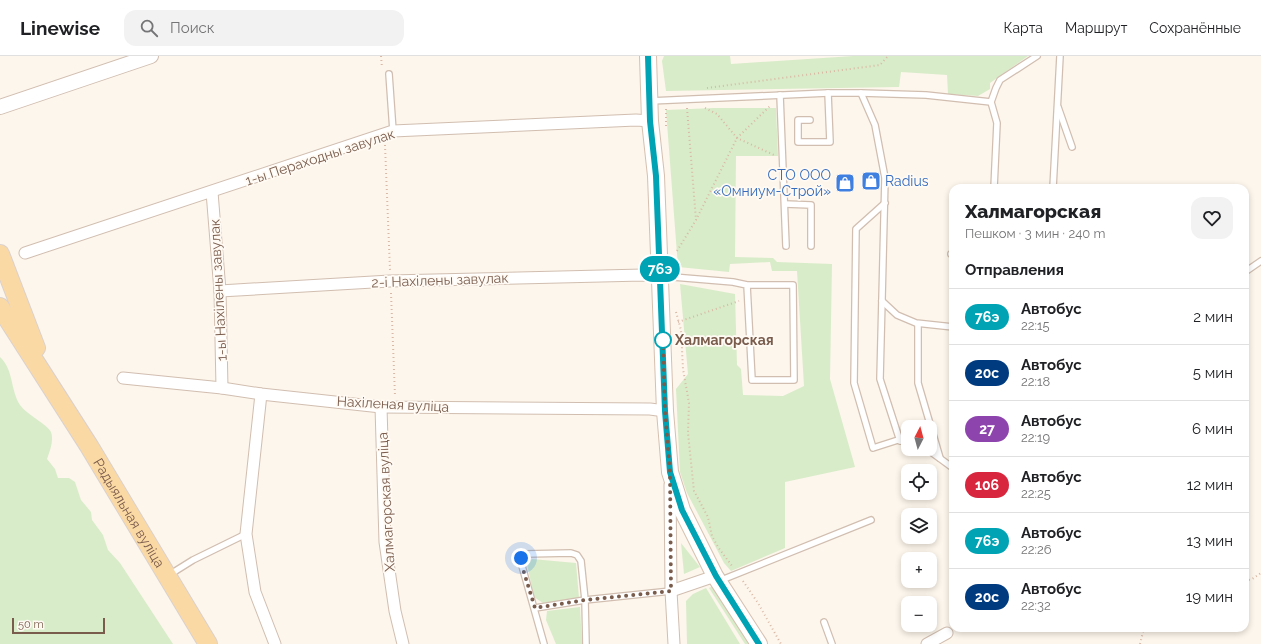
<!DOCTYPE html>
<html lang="ru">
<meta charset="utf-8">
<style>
:root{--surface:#fff;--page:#f2f2f2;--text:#202124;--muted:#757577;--line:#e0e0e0}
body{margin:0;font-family:Raleway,sans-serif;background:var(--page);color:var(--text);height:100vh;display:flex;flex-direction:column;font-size:15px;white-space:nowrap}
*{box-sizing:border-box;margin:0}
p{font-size:13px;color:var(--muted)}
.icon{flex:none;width:22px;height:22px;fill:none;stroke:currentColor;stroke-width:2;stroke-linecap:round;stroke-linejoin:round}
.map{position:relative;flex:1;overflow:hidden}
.drawer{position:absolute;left:949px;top:128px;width:300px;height:448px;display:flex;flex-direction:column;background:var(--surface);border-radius:12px;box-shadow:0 2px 6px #0003}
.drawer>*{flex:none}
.badge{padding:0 8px;border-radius:13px;font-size:14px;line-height:26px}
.needle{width:26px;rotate:6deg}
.fabs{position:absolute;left:901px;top:364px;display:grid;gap:8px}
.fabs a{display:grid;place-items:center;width:36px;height:36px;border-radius:8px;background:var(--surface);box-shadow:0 2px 6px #0003;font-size:20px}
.scale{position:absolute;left:12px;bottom:10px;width:93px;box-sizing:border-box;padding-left:4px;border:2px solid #7a5c4d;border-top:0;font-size:11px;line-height:14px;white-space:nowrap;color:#7a5c4d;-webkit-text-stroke:3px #fffaf3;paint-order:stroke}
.you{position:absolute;width:20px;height:20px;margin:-10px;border:3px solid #fff;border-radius:50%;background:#1a73e8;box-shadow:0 0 0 6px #1a73e833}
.map>.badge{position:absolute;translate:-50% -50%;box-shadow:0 0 0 2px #fff}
h2{padding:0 16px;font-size:15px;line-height:36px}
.round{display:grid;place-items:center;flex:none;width:42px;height:42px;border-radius:12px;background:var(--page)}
.summary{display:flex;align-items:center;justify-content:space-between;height:68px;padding:0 16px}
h1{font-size:19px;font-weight:800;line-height:30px}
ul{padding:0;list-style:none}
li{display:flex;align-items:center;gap:12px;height:56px;padding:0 16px;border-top:1px solid var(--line)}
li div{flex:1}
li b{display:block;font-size:15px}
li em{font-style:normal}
li .badge{min-width:44px;font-weight:700;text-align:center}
header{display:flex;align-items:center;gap:24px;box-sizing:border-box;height:56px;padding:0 20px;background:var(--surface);border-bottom:1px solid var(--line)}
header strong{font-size:19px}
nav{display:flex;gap:22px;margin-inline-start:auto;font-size:14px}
.search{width:280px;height:36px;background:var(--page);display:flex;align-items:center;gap:10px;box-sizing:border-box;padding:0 14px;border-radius:12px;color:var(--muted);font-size:15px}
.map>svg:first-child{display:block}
</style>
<header>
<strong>Linewise</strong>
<div class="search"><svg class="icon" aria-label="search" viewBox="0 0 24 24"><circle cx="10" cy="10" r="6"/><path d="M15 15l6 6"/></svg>Поиск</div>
<nav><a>Карта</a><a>Маршрут</a><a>Сохранённые</a></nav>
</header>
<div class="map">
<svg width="1261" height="588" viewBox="0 0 1261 588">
<rect width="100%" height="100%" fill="#fdf6ec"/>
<g fill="#d8ecc9">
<path d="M664 0H730L731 8 853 0H1028L990 27V33L978 40 948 38 947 19 901 16 899 31 666 35 662 5Z"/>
<path d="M714 52H776L778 100H736L735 201 773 202 777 206 832 208 830 323 855 411 785 426V492L731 515 724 507 687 437 680 416 676 333 688 318 680 228 735 238 737 309 741 313 743 339 783 340 804 330 797 215H772L770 206 730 208 729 216 678 211 666 54Z"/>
<path d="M0 301C14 314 10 334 20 349 27 359 47 368 51 376 54 385 50 394 47 403L55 413 58 422H69L75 426 81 444 91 456 92 464 103 479 108 494 120 507 173 588H0Z"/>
<path d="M681 487 700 511 684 518Z"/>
<path d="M532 503 576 507 579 542 543 547 534 541 527 508Z"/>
<path d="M713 530 751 588H745L709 532Z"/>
<path d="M706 532 740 588H687L686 545 693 538Z"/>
<path d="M580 551 582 588H556L546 564 547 555Z"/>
</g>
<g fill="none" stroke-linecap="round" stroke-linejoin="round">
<defs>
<g id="service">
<path d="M389 18 393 75"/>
<path d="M861 37 926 39 991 46"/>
<path d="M780 39 786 190"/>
<path d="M650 45 828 37H861L875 69 885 122 880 323 900 385"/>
<path d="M1058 51 1072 91"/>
<path d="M810 64H798V86H830L828 37"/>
<path d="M994 132 997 67 991 46 996 32 1000 24 1037 0"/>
<path d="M1053 132 1060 0"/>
<path d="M885 147 856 173 854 327 873 392 898 384 908 387"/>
<path d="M785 148 811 149V190"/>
<path d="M951 198H953"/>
<path d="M1245 216 1261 205"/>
<path d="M661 220 733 226 747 229H793L794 324H752L747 229"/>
<path d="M882 245 897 259 916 267 953 271"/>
<path d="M918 268V327L940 402"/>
<path d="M927 393 953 412"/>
<path d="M169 519 193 504 246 478"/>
<path d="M719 525 871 464"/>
<path d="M535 552 585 544 671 535"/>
<path d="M824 566 832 588"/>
<path d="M544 588 522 510 521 502 525 498 571 497 577 499 581 505 585 544 586 588"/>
</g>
<g id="minor">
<path d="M212 136 220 235 222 332"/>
<path d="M25 197 393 75 636 64 650 65"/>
<path d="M220 235 390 225 643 219 661 220"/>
<path d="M123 322 222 332 261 338 381 351 650 353 665 355"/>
<path d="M261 338 246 478 255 536 275 588"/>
<path d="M381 351 385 486 395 555 403 588"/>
<path d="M670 429 671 535 674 588"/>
<path d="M671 535 715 520"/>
<path d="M927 588 947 577"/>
</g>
<path id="tertiary" d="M0 51 151 0"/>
<path id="secondary" d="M648 0 650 65 656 120 665 355 670 416 682 454 715 520 759 588"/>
<g id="primary">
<path d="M0 198 36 292"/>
<path id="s1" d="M0 251 89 390 208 588"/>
</g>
</defs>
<use href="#service" stroke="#d1beb0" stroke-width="8"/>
<use href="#minor" stroke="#d1beb0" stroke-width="13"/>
<use href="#tertiary" stroke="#d1beb0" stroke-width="16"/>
<use href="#secondary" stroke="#d6c0b0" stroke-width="18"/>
<use href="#primary" stroke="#dad1cd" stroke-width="20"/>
<g stroke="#d9b8a5" stroke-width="2" stroke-dasharray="1 3" stroke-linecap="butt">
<path d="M381 0 382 12"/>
<path d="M707 32 880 9 888 0"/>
<path d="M687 52 696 164"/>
<path d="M705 52 717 58 737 82 774 99"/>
<path d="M666 53V70"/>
<path d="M385 89 390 214"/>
<path d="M677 195 696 164 737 82 771 49"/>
<path d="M391 237 395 340"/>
<path d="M676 256 681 274 683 313 689 347 688 377 694 435 708 461 712 480 718 491 732 510"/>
<path d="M678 266 739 245"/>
<path d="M743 525 758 547 781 588"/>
<path d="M1245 525 1252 523 1261 517"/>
<path d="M1140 588 1144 572"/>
</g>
<use href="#service" stroke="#fff" stroke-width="5.5"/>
<use href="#minor" stroke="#fff" stroke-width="11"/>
<use href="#tertiary" stroke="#fff" stroke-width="14"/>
<use href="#secondary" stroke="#fff" stroke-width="16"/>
<use href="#primary" stroke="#fbd9a5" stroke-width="18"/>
</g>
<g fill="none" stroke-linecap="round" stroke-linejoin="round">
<defs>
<path id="line" d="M648 0 650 65 656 120 665 355 670 416 682 454 716 520 759 588"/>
</defs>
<use href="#line" stroke="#fff" stroke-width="9"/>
<use href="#line" stroke="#00a3b4" stroke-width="6"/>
<path stroke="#7a5c4d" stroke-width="4" stroke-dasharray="0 7.2" d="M521 502 522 510 535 552 585 544 671 535 670 416 665 355 663 284"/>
</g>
<defs>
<symbol id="shop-square" viewBox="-11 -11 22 22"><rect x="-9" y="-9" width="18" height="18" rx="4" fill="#3f7fe0" stroke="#fffaf3"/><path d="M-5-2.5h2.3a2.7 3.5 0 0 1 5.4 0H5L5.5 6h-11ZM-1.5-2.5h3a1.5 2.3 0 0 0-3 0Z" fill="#fff"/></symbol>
</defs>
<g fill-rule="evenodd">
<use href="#shop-square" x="860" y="114" width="22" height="22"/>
<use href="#shop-square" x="834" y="116" width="22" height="22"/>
</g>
<circle fill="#fff" stroke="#00a3b4" stroke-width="2" cx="663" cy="284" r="8"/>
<g text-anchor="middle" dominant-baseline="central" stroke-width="3.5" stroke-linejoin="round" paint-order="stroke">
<g font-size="14" fill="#7a5c4d" stroke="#fffaf3">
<text transform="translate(320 101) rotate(-18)">1-ы Пераходны завулак</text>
<text transform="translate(440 224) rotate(-2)">2-і Нахілены завулак</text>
<text transform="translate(218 234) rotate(-93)">1-ы Нахілены завулак</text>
<text transform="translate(393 348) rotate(3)">Нахіленая вуліца</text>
<text transform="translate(386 446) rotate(-93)">Халмагорская вуліца</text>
<text stroke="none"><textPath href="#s1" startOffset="243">Радыяльная вуліца</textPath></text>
</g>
<g font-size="14" fill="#366cbe" stroke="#fffaf3" text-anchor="end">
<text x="831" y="119">СТО ООО<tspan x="831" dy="16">«Омниум-Строй»</tspan></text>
<text x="885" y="125" text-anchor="start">Radius</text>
</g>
<g font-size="14" font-weight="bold" fill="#7a5c4d" stroke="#fffaf3" text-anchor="start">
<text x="675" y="284">Халмагорская</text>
</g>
</g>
</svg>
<div class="fabs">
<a><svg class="needle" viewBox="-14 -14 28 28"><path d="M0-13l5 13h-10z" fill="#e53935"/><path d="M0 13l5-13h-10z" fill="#757577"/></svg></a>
<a><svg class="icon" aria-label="locate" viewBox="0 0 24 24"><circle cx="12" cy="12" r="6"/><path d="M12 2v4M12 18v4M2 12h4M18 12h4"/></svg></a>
<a><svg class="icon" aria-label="layers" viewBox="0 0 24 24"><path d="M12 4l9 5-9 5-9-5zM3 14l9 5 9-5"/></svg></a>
<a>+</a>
<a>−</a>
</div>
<div class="scale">50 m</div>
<div class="you" style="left:521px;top:502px"></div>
<b class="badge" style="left:660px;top:213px;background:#00a3b4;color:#fff">76э</b>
<section class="drawer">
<div class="summary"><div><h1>Халмагорская</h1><p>Пешком · 3 мин · 240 m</p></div><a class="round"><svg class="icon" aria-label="heart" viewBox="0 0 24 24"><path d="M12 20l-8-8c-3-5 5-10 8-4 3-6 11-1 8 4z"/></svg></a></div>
<h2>Отправления</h2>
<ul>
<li><span class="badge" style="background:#00a3b4;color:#fff">76э</span><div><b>Автобус</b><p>22:15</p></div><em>2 мин</em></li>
<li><span class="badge" style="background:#003b80;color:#fff">20с</span><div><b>Автобус</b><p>22:18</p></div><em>5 мин</em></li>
<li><span class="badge" style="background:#8e44ad;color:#fff">27</span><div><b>Автобус</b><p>22:19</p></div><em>6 мин</em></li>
<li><span class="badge" style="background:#d7263d;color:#fff">106</span><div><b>Автобус</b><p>22:25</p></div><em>12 мин</em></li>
<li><span class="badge" style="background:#00a3b4;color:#fff">76э</span><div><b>Автобус</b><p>22:26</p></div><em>13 мин</em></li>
<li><span class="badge" style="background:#003b80;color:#fff">20с</span><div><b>Автобус</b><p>22:32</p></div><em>19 мин</em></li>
</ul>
</section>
</div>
